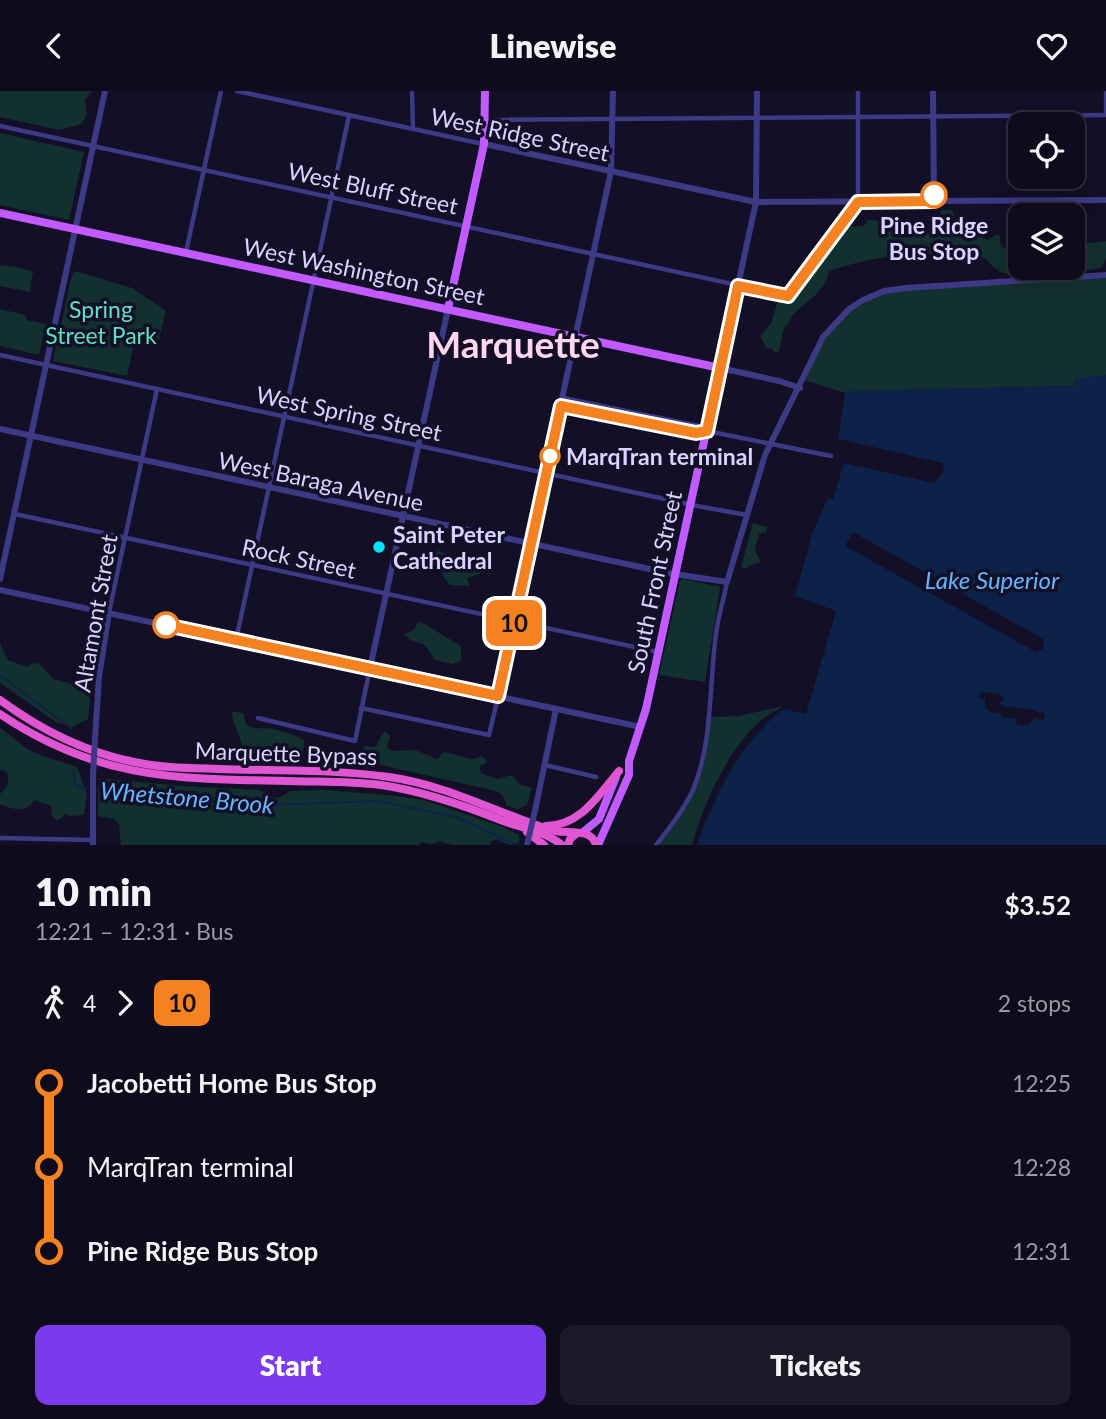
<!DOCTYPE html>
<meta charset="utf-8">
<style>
:root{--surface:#0e0b1c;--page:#1c1929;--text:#f1f3f6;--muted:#9b9ba3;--line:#2e2b3b;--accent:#7c3aed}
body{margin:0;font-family:Lato,sans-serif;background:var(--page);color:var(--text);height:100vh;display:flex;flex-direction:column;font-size:26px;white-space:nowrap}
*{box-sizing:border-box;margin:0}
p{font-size:23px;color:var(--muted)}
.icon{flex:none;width:38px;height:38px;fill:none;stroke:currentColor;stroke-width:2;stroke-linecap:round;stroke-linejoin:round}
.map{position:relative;height:754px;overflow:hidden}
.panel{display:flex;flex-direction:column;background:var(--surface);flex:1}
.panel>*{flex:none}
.badge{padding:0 14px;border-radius:10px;font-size:24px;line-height:46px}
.tools{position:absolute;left:1008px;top:21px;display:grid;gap:14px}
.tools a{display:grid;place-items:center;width:77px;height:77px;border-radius:14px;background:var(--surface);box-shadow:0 7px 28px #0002,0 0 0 2px var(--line);font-size:35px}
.map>.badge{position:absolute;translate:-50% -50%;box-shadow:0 0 0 4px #fff}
.legs{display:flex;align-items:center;gap:10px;height:77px;padding:0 35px;font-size:23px}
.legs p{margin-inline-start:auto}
.overview{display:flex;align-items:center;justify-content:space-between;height:119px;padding:0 35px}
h1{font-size:38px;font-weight:800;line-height:52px}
.action{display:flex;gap:14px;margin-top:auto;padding:14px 35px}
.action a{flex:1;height:80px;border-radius:14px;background:var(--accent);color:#fff;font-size:28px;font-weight:800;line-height:80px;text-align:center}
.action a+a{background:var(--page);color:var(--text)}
ul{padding:0 35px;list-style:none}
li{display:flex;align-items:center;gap:24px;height:84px;font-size:26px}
li i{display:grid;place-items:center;width:10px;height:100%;margin:0 9px;background:currentColor}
li i::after{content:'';width:18px;height:18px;margin:-9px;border:5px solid;border-radius:50%;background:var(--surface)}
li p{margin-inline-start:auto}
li:first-child i{background:linear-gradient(#0000 50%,currentColor 0)}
li:last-child i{background:linear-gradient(currentColor 50%,#0000 0)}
header{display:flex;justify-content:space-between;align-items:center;height:91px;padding:0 35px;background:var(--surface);font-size:32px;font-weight:800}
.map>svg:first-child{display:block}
</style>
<header><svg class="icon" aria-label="back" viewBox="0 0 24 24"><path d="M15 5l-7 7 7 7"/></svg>Linewise<svg class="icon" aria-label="heart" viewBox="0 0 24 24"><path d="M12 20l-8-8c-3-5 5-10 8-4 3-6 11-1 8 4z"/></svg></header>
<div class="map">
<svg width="1106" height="754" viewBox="0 0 1106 754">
<rect width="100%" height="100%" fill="#130f26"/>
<g fill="#12302f">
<path d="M0 0H92L85 8 87 24 81 33 59 39 0 26Z"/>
<path d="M0 42 84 61 69 129 0 114Z"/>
<path d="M941 119H951L954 122 952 138 955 142 966 141 970 132 976 143 988 149 997 143 1000 145 1001 156 1006 158 1011 167 1016 168 1020 164C1020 155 1018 155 1012 148L1014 144 1020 143V177H1073V149L1080 153 1106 150V167L1101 177 1091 179C1069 180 1023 187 1004 182 997 180 990 174 987 168 935 157 879 163 829 180 824 203 809 207 794 223 790 228 790 232 784 237L779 260 775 262 771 257H766L760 245 771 233 779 206H790L841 136 864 135 868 129H872L905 135H918L927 142 936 143 944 138 945 129 940 122Z"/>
<path d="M0 174 18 176 33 181 31 190H29L31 194 30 201 0 195Z"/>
<path d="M75 180 132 197 166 220 158 251 135 247 127 285 53 270 71 188Z"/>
<path d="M1106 184V284L1076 295 852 300 849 303 804 289 823 246 849 218 884 200Z"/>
<path d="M0 218 25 224 27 229 46 233 39 264 0 255Z"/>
<path d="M753 432 767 436 766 441 759 443 755 459 761 471 750 474 746 478 741 476Z"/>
<path d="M439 460 444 462 452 471 461 463 469 469 472 477 481 480 480 483 467 487 470 495 450 494 444 487 442 478 432 473 435 461Z"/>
<path d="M683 488 720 496 705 591 659 584 680 490Z"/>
<path d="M421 531 461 555V570L452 573 435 569 425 554 410 549 405 543 414 539 417 532Z"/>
<path d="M0 552 8 569 27 576 33 572 40 573 53 588 84 596 90 608 88 628 72 636 56 631 0 592Z"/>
<path d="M783 615C776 620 767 624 760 630 728 659 703 713 692 754H658L675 733 699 687 710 626 739 625Z"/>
<path d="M236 620 244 623C244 643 260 635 273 638 281 640 298 645 304 649L303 663C288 676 260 672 243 662 243 647 233 636 232 622Z"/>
<path d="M0 637C11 644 21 655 33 661 48 668 62 670 77 676L87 703 84 724 70 725 65 723 62 727 56 729 52 725 51 715 35 709C26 723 12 718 0 713V703C8 696 10 692 7 681L0 679Z"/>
<path d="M384 641H387L390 645 387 656 393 660 415 659 437 668 444 661 472 668 482 665 488 671 479 676 481 682 498 688 511 684 521 694 532 697 527 714 518 718 507 715 502 704 496 700 372 672 363 663 362 658 365 655 375 656Z"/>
<path d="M99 687 183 695 260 699 274 707 281 706 290 700 324 699 388 704 424 709 503 736 519 744V752L510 754 496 748 490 751 491 754H453L439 750 432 753 422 751 419 754H121L119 733 114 728 98 725Z"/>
</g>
<path fill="#0c2248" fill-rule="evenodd" d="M1106 284V754H697C715 704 738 656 779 621L785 618 806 623 836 520 795 505 813 440 828 407 833 408 844 372 934 392 944 380 943 372 838 348 845 302 852 300 1075 295V287ZM982 601 999 603 1004 608 999 612 1003 615 1035 619 1039 622 1044 621 1045 627 1040 630 1035 627 1028 634 1020 635 1015 632 1017 627H1004L999 621 992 622 985 617V608L977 606Z"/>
<path fill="#130f26" d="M853 441 1043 548 1044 557 1036 561 845 455Z"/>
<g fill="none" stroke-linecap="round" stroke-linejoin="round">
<g stroke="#0c2248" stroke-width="2">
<path d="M0 584 71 637"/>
<path d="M73 679 76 695 89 698"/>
<path d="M95 699 128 705 166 704 243 715 378 710 456 726 517 754"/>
</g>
<g stroke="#3d3a85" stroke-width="4.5">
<path d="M237 0 483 53"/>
<path d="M412 0 413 38"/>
<path d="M1106 0V20"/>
<path d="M485 29 1106 24"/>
<path d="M0 35 788 205 858 111V0"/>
<path d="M186 161 221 0"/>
<path d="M0 264 697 415 747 424"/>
<path d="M563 307 699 335 707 340 831 365"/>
<path d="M561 315 696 343 706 340"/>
<path d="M15 423 658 561"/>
<path d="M109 521 157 298"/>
<path d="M236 549 349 25"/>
<path d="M361 617 489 644 498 606"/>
<path d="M258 627 355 650 370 577"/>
<path d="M545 674 596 686"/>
<path d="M0 747 93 749"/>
<path d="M656 754C670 737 682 721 692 701 713 653 709 594 716 543 718 525 724 508 727 491"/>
</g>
<g stroke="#3d3a85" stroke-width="6">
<path d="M757 0 756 111 720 277 779 290 800 297"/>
<path d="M933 0 934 110"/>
<path d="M484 53 756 111 1106 109"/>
<path d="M0 338 668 482 727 491 765 364 823 246 849 218 863 209 884 200 906 197 1106 184"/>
<path d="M0 488 105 0"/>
<path d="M0 499 641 636"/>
<path d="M370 577 448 218"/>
<path d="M498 605 611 80 613 0"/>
<path d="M95 647 99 586 109 521"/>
<path d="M536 715 556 618"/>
<path d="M93 754V685"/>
</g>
<g stroke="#c25bff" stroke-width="8">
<path d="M0 122 720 277 646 618 629 670V684L598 754"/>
<path d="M448 218 484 53 485 0"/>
<path d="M582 742 599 728 616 686"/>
</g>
<g stroke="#e055d1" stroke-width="8">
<path d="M0 609C41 639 84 661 134 671 162 677 190 677 219 678 275 680 333 678 389 686 446 694 496 721 550 739 565 744 591 735 596 754"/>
<path d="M0 623C98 689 177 688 290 690 321 691 351 690 381 694 422 700 460 713 498 728 519 737 544 739 562 754"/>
<path d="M546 735C581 734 598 705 619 680"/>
<path d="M527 741 544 754"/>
<path d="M568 754 570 748 576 743"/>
</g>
<g stroke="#3d3a85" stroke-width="6">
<path d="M93 685 95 647"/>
<path d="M527 754 536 715"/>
</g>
</g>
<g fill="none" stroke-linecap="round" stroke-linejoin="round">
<defs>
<path id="line-1" d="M166 534 498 605 561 315 696 342 707 340 738 195 788 205 858 111 934 110V104"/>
</defs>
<use href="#line-1" stroke="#fff" stroke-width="16"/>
<use href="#line-1" stroke="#f58220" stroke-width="10"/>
</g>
<g fill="#fff" stroke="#f58220" stroke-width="3.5">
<circle cx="934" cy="104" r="12"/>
<circle cx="550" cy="365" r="9"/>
<circle cx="166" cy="534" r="12"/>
</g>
<circle fill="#00e5ff" stroke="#130f26" stroke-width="2.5" cx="379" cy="456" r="7"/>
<g text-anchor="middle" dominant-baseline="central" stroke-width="7" stroke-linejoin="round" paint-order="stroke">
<g font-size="23" fill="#d9d4ff" stroke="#130f26">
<text transform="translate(520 43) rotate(12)">West Ridge Street</text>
<text transform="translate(373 97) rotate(12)">West Bluff Street</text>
<text transform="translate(364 180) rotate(12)">West Washington Street</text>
<text transform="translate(349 322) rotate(12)">West Spring Street</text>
<text transform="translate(321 390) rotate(12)">West Baraga Avenue</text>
<text transform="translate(299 467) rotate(12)">Rock Street</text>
<text transform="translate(654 491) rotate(-78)">South Front Street</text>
<text transform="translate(95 522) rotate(-80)">Altamont Street</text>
<text transform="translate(286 662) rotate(2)">Marquette Bypass</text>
</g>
<g font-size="23" font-weight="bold" fill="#d9d4ff" stroke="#130f26">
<text x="934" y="134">Pine Ridge<tspan x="934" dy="26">Bus Stop</tspan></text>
<text x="566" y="365" text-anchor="start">MarqTran terminal</text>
</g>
<g font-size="23" fill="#5fe0c0" stroke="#130f26">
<text x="101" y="218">Spring<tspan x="101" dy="26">Street Park</tspan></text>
</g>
<g font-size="23" font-weight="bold" fill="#d9d4ff" stroke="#130f26" text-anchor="start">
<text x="393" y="443">Saint Peter<tspan x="393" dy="26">Cathedral</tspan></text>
</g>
<g font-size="24" font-style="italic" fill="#62b6ff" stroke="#130f26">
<text x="992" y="488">Lake Superior</text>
<text transform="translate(187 706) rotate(5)">Whetstone Brook</text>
</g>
<g font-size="37" font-weight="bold" fill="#ffd6f0" stroke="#130f26">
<text x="513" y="252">Marquette</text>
</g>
</g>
</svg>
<div class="tools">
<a><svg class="icon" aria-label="locate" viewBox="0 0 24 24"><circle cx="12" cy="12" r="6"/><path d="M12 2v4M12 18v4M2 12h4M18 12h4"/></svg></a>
<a><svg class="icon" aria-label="layers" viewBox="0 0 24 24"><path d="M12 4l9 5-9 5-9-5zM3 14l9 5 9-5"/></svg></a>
</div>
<b class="badge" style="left:514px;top:532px;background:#f58220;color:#111">10</b>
</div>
<section class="panel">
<div class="overview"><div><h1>10 min</h1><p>12:21 – 12:31 · Bus</p></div><b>$3.52</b></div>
<div class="legs"><svg class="icon" aria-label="walk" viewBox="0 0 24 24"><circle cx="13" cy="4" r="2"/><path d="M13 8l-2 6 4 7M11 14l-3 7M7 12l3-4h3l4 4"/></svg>4<svg class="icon" aria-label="forward" viewBox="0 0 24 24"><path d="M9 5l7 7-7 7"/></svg><b class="badge" style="background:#f58220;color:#111">10</b><p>2 stops</p></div>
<ul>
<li><i style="color:#f58220"></i><b>Jacobetti Home Bus Stop</b><p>12:25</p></li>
<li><i style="color:#f58220"></i><span>MarqTran terminal</span><p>12:28</p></li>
<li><i style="color:#f58220"></i><b>Pine Ridge Bus Stop</b><p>12:31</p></li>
</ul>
<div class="action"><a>Start</a><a>Tickets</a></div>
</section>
